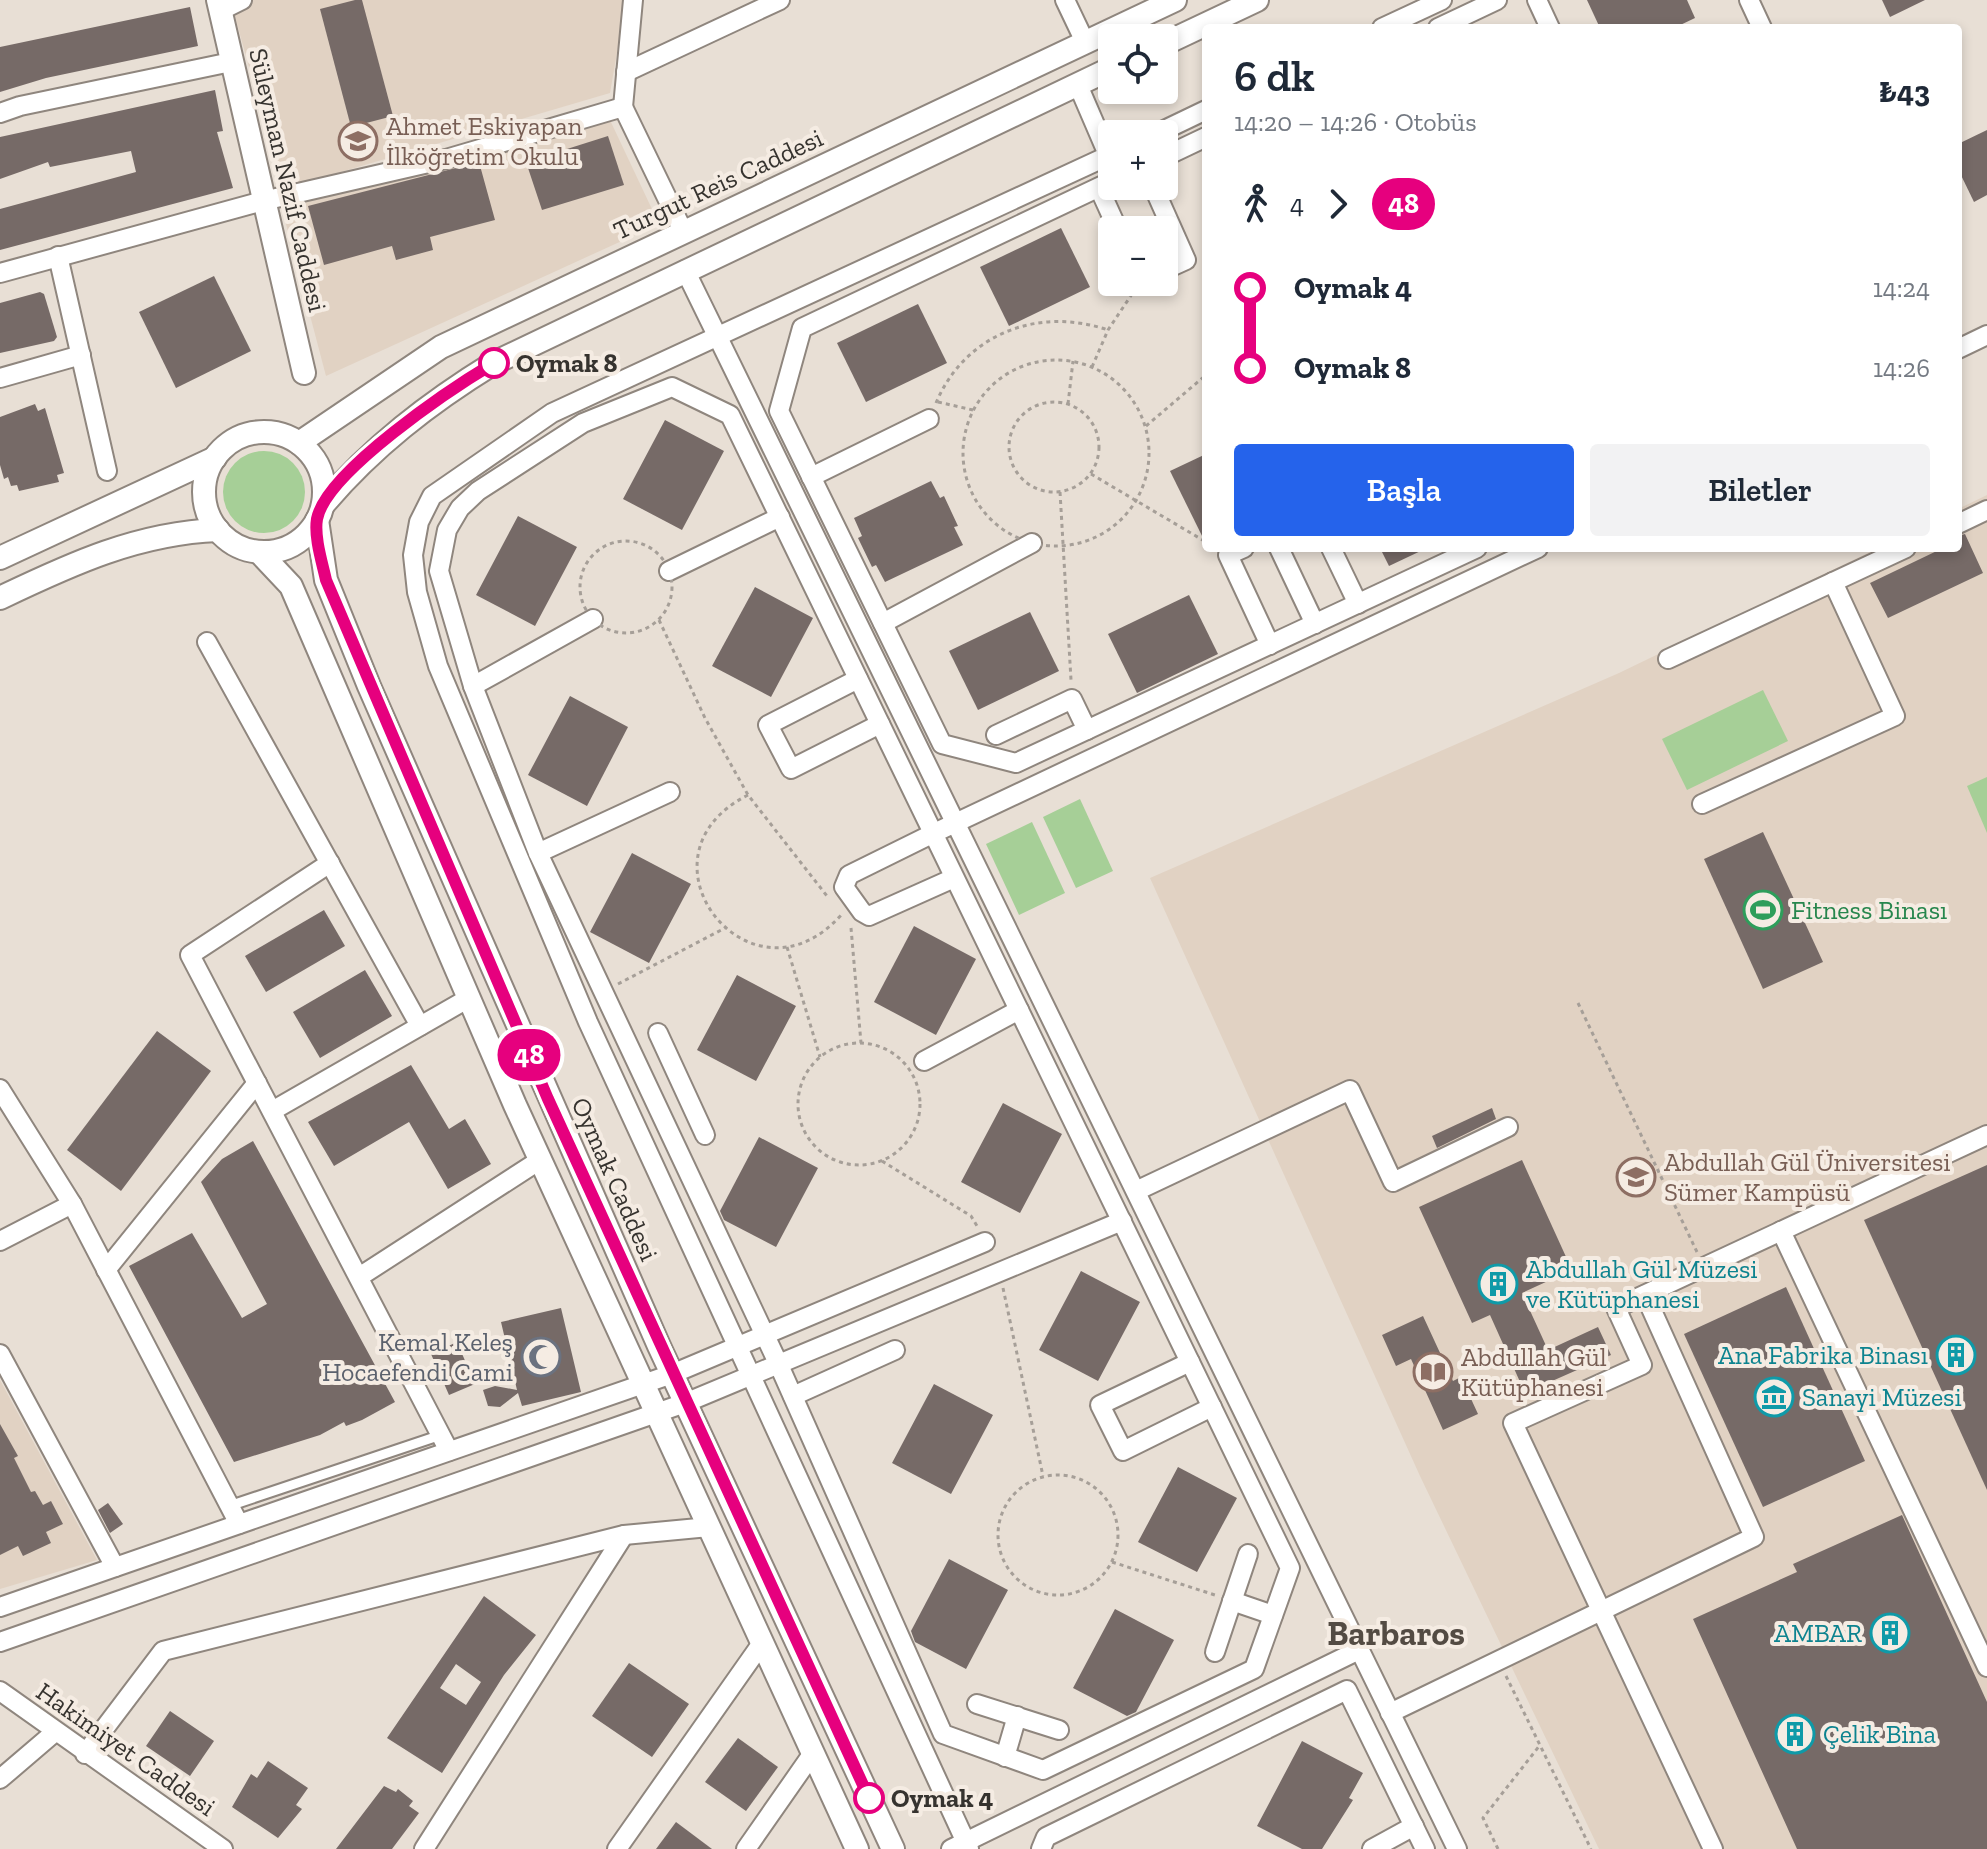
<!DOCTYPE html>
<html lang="tr">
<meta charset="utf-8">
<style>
:root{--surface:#fff;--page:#f2f2f3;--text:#1f2937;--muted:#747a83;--accent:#2563eb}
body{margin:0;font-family:"Zilla Slab",serif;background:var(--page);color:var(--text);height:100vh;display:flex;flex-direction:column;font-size:30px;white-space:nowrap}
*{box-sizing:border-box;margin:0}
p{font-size:26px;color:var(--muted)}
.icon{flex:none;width:44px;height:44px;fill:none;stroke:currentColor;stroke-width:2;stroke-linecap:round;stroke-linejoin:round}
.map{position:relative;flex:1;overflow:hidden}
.panel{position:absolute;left:1202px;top:24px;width:760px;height:528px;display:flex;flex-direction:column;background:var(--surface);border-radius:8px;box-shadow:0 4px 12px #0003}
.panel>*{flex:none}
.badge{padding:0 16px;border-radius:26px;font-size:28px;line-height:52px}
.buttons{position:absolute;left:1098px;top:24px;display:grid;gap:16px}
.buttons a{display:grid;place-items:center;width:80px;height:80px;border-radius:8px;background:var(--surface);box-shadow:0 4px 12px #0003;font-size:40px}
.map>.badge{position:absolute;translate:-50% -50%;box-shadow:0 0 0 4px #fff}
.legs{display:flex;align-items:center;gap:12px;height:88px;padding:0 32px;font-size:26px}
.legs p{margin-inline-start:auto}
.headline{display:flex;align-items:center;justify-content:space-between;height:136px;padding:0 32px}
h1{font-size:44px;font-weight:600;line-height:60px}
.button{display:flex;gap:16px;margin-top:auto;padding:16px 32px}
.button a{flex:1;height:92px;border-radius:8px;background:var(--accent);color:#fff;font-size:32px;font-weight:600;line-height:92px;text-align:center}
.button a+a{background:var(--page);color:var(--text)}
ul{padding:0 32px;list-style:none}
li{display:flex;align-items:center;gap:28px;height:80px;font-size:30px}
li i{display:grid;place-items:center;width:12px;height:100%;margin:0 10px;background:currentColor}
li i::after{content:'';width:20px;height:20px;margin:-10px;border:6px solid;border-radius:50%;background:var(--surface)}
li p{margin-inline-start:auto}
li:first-child i{background:linear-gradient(#0000 50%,currentColor 0)}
li:last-child i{background:linear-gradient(currentColor 50%,#0000 0)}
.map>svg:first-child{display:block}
</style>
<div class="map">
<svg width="1987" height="1849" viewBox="0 0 1987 1849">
<rect width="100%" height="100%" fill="#e8dfd5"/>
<g fill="#e1d2c3">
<path d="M247 0H626L610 93 283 189 232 6Z"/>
<path d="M609 118 659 224 326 376 282 209Z"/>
<path d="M1987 495V1849H1599L1420 1476 1150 878 1619 673 1878 548H1958V509Z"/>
<path d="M0 1380 97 1560 0 1589Z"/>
</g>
<g fill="#a6cf97">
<circle cx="264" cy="492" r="41"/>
<path d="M1763 690 1788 741 1687 790 1662 739Z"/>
<path d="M1987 777V833L1967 786Z"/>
<path d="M1080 799 1113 871 1076 888 1043 817Z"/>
<path d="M1032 822 1065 893 1019 915 986 844Z"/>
</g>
<g fill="#766a67" fill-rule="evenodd">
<path d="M355 0H362L393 116 351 127 320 9Z"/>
<path d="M1587 0H1687L1695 18 1674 28H1600Z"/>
<path d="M1882 0H1925L1890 17Z"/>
<path d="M190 7 198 46 46 78 0 92V47Z"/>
<path d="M215 90 223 131 217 132 233 188 0 250V209L136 172 131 151 50 167 48 162 0 179V137Z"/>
<path d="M1987 130V195L1974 202 1958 169V144Z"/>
<path d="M608 136 624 185 542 210 526 162Z"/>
<path d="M479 162 495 220 430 237 433 250 396 260 392 246 324 265 308 206Z"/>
<path d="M1061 228 1090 287 1009 326 980 267Z"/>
<path d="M214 276 251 351 176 388 139 312Z"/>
<path d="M40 292 44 294 57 337 54 341 0 353V303Z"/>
<path d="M918 304 947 363 866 402 837 343Z"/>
<path d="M35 404 38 411 45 408 64 473 57 475 59 482 19 491 17 485 11 486 8 477 4 479 0 465V417Z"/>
<path d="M665 420 724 451 682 530 623 499Z"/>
<path d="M1206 454V544L1170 471Z"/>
<path d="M931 481 940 498 944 496 958 526 954 527 963 545 885 582 876 565 872 567 858 538 862 536 854 518Z"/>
<path d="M518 516 577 547 535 626 476 595Z"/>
<path d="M1965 534 1983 573 1888 618 1870 583 1943 548H1958V536Z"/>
<path d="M1380 548H1427L1389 566Z"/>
<path d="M755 587 813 618 771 697 712 666Z"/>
<path d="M1189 595 1218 654 1137 693 1108 634Z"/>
<path d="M1030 612 1059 671 978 710 949 651Z"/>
<path d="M570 696 628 727 587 806 528 775Z"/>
<path d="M1763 832 1823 962 1763 989 1704 859Z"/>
<path d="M632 853 691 884 649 963 590 932Z"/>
<path d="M324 910 345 946 266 992 245 956Z"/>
<path d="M914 926 976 959 936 1035 874 1002Z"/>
<path d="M365 970 392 1016 320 1058 293 1012Z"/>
<path d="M737 975 796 1006 756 1081 697 1050Z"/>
<path d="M157 1031 211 1071 121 1191 67 1150Z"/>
<path d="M411 1065 449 1129 465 1119 491 1164 448 1189 409 1122 334 1166 308 1122Z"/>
<path d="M1003 1103 1062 1134 1020 1213 961 1182Z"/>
<path d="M1492 1108 1496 1119 1437 1148 1432 1136Z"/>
<path d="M759 1137 818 1168 776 1247 724 1220 720 1211Z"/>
<path d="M253 1141 395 1402 362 1420 346 1426 344 1422 320 1435 234 1462 129 1266 192 1233 242 1318 267 1304 201 1182 222 1159Z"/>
<path d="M1522 1160 1572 1270 1522 1293 1548 1350 1598 1327 1611 1355 1525 1393 1490 1315 1472 1323 1419 1207Z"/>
<path d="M1987 1165V1490L1864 1220Z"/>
<path d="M1081 1271 1140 1302 1098 1381 1039 1350Z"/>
<path d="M1786 1287 1865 1461 1763 1507 1684 1334Z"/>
<path d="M561 1308 581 1392 522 1406 518 1393 500 1407 488 1406 483 1390 495 1386 517 1390 501 1322Z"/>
<path d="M1423 1316 1453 1381 1461 1377 1478 1414 1443 1430 1411 1359 1396 1366 1382 1335Z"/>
<path d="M457 1342 475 1384 449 1395 431 1354Z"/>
<path d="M934 1384 993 1415 951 1494 892 1463Z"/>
<path d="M0 1424 18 1456 14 1458 31 1492 35 1491 43 1505 51 1501 63 1524 46 1532 51 1543 23 1556 18 1546 0 1555Z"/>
<path d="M1178 1467 1237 1498 1197 1572 1138 1542Z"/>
<path d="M108 1503 123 1524 110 1533 98 1510Z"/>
<path d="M1902 1515 1987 1702V1849H1797L1693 1619 1797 1572 1793 1564Z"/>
<path d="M949 1559 1008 1590 966 1669 915 1642 911 1631Z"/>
<path d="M484 1596 536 1635 504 1675 442 1773 387 1738ZM456 1664 481 1682 466 1705 440 1688Z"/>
<path d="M1115 1609 1174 1640 1136 1712 1127 1716 1073 1688Z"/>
<path d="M629 1663 689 1704 652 1757 592 1716Z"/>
<path d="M170 1711 214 1741 190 1776 146 1746Z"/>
<path d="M738 1738 778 1767 746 1811 705 1782Z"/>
<path d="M1302 1741 1363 1773 1349 1798 1353 1800 1322 1849H1302L1257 1826Z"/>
<path d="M268 1761 308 1788 296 1805 302 1809 278 1838 232 1807 251 1774 257 1778Z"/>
<path d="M384 1786 396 1792 398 1789 413 1801 409 1806 419 1813 392 1849H336Z"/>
<path d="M676 1822 712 1849H656Z"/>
</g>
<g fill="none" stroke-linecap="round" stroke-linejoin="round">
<defs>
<path id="service" d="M229 1506 441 1435"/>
<g id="minor">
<path d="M1065 0 1085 42"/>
<path d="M1537 0 1550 28"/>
<path d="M1749 0 1762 28"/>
<path d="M220 11 242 0"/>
<path d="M1382 28 1442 0"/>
<path d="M1438 28 1497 0"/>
<path d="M626 72 780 0"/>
<path d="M1078 85 1112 164"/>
<path d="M623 107 633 0"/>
<path d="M0 113 20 106 231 62"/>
<path d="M1156 134 1206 110"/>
<path d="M1164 157 1206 137"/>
<path d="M1112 181 802 328 779 411 942 744 1016 763 1477 548"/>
<path d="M1153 186 1186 260 1164 270"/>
<path d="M1099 188 1118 230"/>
<path d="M58 256 107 471"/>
<path d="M685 270 1457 1849"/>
<path d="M0 273 263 201 446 159 623 107 683 231"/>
<path d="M1958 349 1987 335"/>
<path d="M0 378 81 355"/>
<path d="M672 387 730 415 1290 1568 1254 1669 1043 1770 943 1734 778 1363 538 853 473 686 439 571 447 530 460 508 478 491 583 423Z"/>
<path d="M811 477 929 419"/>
<path d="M1958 524 1987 510"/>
<path d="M1244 548 1228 555 1270 645"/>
<path d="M1279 548 1315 624"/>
<path d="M1331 548 1358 604"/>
<path d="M669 571 780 517"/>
<path d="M883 623 1032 543"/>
<path d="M207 642 420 1026"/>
<path d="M1668 659 1906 548"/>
<path d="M858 679 768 725 791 769 880 724"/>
<path d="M473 686 593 619"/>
<path d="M996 735 1072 699 1087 730"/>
<path d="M1702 804 1895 716 1833 582"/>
<path d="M538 853 670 792"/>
<path d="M330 863 190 955 449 1451"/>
<path d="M954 878 869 916 862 912 844 887 849 875 932 834 1538 548"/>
<path d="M658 1033 705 1135"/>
<path d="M924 1061 1019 1010"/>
<path d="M0 1089 72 1204 239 1524"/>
<path d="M272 1111 469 998"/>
<path d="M1136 1191 1350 1090 1393 1182 1508 1127"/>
<path d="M1781 1231 1987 1667"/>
<path d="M0 1241 72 1204"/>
<path d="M106 1270 257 1083"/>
<path d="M359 1277 540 1160"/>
<path d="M0 1354 115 1567"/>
<path d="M1190 1362 1100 1405 1123 1451 1212 1407"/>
<path d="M793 1396 895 1350"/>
<path d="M1232 1601 1273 1615"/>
<path d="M0 1607 672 1374 985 1242"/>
<path d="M0 1642 685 1403 1122 1221"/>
<path d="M1215 1652 1248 1554"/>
<path d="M0 1691 223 1849"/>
<path d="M977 1704 1059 1730"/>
<path d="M1390 1713 1754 1537 1645 1295"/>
<path d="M85 1754 163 1651 624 1535 709 1527"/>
<path d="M1005 1757 1017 1716"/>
<path d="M0 1779 55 1732"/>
<path d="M424 1849 624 1535"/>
<path d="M617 1849 762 1643"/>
<path d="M746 1849 813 1753"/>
<path d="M951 1849 1359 1650"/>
<path d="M969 1849 588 1022 438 666 417 592 413 555 419 522 432 496 552 413 1112 154"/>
<path d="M1041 1849 1046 1837 1347 1690 1425 1849"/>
<path d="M1372 1849 1414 1826"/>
<path d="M1713 1849 1513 1423 1642 1365 1616 1308 1987 1135"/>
</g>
<g id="tertiary">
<path d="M218 0 304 373"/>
<path d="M1164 44 1257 0"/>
<circle cx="264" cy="492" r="60"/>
<path d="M299 443 441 347 1175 0"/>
<path d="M323 505C372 447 429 403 494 363L1112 68"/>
<path d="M317 520 326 580 369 686 659 1346 893 1849"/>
<path d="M259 552 291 586 515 1105 857 1849"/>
<path d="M0 558 215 458"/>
<path d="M0 598C71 564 138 533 218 530"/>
</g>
</defs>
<use href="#service" stroke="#8f867e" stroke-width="13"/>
<use href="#minor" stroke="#8f867e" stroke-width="22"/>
<use href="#tertiary" stroke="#8f867e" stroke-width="26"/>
<g stroke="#a69f98" stroke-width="3" stroke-dasharray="4 4" stroke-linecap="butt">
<circle cx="1056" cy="453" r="93"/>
<path d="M1092 367 1108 330 1140 282"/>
<circle cx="1054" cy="447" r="45"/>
<path d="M938 402 973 410"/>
<path d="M936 403C965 334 1038 306 1108 330"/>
<path d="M1068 404 1073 361"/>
<path d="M1146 426 1206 375"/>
<path d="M1091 474 1206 542"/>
<path d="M1060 492 1071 680"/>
<circle cx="626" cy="587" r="46"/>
<path d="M659 620 705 718 748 795 827 896"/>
<path d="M748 795C625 857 752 1017 842 914"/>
<path d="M851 928 861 1043"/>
<path d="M787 947 820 1057"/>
<path d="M618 984 725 928"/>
<path d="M1578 1003 1697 1252"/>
<circle cx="859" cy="1104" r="61"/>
<path d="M882 1161 971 1216 977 1226"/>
<path d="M1003 1288 1043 1476"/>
<circle cx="1058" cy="1535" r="60"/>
<path d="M1112 1562 1215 1595"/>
<path d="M1506 1676 1591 1849"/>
<path d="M1498 1849 1483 1818 1540 1745"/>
</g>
<use href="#service" stroke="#fff" stroke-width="9"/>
<use href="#minor" stroke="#fff" stroke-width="18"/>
<use href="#tertiary" stroke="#fff" stroke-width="22"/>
</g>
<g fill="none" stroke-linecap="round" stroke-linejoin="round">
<defs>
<path id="line-1" d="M494 363C452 388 326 472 317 519 314 537 322 562 326 580L548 1099 869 1798"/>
</defs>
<use href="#line-1" stroke="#fff" stroke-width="18"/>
<use href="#line-1" stroke="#e6007e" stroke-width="12"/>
</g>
<defs>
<symbol id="school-ring" viewBox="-11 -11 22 22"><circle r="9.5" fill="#f5ece3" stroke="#8d6e63" stroke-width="1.5"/><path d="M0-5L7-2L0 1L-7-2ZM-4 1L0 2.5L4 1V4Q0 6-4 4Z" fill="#8d6e63"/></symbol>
<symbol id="stadium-ring" viewBox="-11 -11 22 22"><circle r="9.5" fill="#f5ece3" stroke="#2e9e5b" stroke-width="1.5"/><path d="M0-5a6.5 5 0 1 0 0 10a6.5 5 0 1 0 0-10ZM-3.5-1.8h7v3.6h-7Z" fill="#2e9e5b"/></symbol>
<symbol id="university-ring" viewBox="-11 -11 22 22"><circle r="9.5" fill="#f5ece3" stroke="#8d6e63" stroke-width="1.5"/><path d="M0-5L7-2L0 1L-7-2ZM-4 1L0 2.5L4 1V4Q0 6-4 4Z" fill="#8d6e63"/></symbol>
<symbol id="building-ring" viewBox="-11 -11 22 22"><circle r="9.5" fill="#f5ece3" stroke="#0f9aa8" stroke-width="1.5"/><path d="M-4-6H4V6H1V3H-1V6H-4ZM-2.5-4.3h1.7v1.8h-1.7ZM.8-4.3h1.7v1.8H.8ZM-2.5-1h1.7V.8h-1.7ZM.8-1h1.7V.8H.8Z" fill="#0f9aa8"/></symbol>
<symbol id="mosque-ring" viewBox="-11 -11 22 22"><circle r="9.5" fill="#f5ece3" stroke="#6b7280" stroke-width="1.5"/><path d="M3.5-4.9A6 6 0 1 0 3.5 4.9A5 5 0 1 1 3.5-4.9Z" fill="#6b7280"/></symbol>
<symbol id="library-ring" viewBox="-11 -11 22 22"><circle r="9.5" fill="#f5ece3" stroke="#8d6e63" stroke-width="1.5"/><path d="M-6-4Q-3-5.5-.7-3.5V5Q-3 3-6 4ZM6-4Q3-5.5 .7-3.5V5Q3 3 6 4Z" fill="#8d6e63"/></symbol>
<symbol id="museum-ring" viewBox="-11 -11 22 22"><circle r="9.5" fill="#f5ece3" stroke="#0f9aa8" stroke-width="1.5"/><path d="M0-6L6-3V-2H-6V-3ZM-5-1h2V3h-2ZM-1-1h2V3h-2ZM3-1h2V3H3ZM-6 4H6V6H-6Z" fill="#0f9aa8"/></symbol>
</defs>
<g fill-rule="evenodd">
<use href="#school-ring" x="336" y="119" width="44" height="44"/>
<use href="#stadium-ring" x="1741" y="888" width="44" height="44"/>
<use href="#university-ring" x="1614" y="1155" width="44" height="44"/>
<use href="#building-ring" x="1476" y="1262" width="44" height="44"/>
<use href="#building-ring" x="1934" y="1333" width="44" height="44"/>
<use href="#mosque-ring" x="519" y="1335" width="44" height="44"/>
<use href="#library-ring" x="1411" y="1350" width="44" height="44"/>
<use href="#museum-ring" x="1752" y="1375" width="44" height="44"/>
<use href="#building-ring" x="1868" y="1611" width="44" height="44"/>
<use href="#building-ring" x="1773" y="1712" width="44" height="44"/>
</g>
<g fill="#fff" stroke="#e6007e" stroke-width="4">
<circle cx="494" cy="363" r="14"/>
<circle cx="869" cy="1798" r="14"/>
</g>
<g text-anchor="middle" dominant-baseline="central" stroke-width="8" stroke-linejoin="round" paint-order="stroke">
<g font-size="26" fill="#785e54" stroke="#f5ece3" text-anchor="start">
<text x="386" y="126">Ahmet Eskiyapan<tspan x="386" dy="30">İlköğretim Okulu</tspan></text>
<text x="1664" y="1162">Abdullah Gül Üniversitesi<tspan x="1664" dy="30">Sümer Kampüsü</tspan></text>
<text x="1461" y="1357">Abdullah Gül<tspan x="1461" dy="30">Kütüphanesi</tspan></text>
</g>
<g font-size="26" fill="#36332f" stroke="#f5ece3">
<text transform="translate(288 180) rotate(77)">Süleyman Nazif Caddesi</text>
<text transform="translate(718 184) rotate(-25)">Turgut Reis Caddesi</text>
<text transform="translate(615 1179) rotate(66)">Oymak Caddesi</text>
<text transform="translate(126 1749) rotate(35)">Hakimiyet Caddesi</text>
</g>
<g font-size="26" font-weight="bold" fill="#36332f" stroke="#f5ece3" text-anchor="start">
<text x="516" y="363">Oymak 8</text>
<text x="891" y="1798">Oymak 4</text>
</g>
<g font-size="26" fill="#27864d" stroke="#f5ece3" text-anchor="start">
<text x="1791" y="910">Fitness Binası</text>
</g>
<g font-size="26" fill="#0d838f" stroke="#f5ece3" text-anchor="start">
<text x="1526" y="1269">Abdullah Gül Müzesi<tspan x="1526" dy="30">ve Kütüphanesi</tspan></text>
<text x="1928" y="1355" text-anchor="end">Ana Fabrika Binası</text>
<text x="1802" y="1397">Sanayi Müzesi</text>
<text x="1862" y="1633" text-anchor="end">AMBAR</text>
<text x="1823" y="1734">Çelik Bina</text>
</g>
<g font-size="26" fill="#5b616d" stroke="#f5ece3" text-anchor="end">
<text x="513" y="1342">Kemal Keleş<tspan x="513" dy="30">Hocaefendi Cami</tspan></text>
</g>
<g font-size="34" font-weight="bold" fill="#534b43" stroke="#f5ece3">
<text x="1396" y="1633">Barbaros</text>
</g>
</g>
</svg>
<div class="buttons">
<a><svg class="icon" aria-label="locate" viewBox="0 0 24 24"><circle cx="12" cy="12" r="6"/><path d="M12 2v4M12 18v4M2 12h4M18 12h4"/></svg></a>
<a>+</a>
<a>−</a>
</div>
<b class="badge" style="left:529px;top:1055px;background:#e6007e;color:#fff">48</b>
<section class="panel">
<div class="headline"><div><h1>6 dk</h1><p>14:20 – 14:26 · Otobüs</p></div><b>₺43</b></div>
<div class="legs"><svg class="icon" aria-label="walk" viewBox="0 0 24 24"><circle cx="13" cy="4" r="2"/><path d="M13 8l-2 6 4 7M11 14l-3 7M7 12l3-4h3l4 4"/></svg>4<svg class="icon" aria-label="forward" viewBox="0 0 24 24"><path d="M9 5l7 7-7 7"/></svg><b class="badge" style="background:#e6007e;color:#fff">48</b></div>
<ul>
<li><i style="color:#e6007e"></i><b>Oymak 4</b><p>14:24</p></li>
<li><i style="color:#e6007e"></i><b>Oymak 8</b><p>14:26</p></li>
</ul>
<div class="button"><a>Başla</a><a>Biletler</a></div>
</section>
</div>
